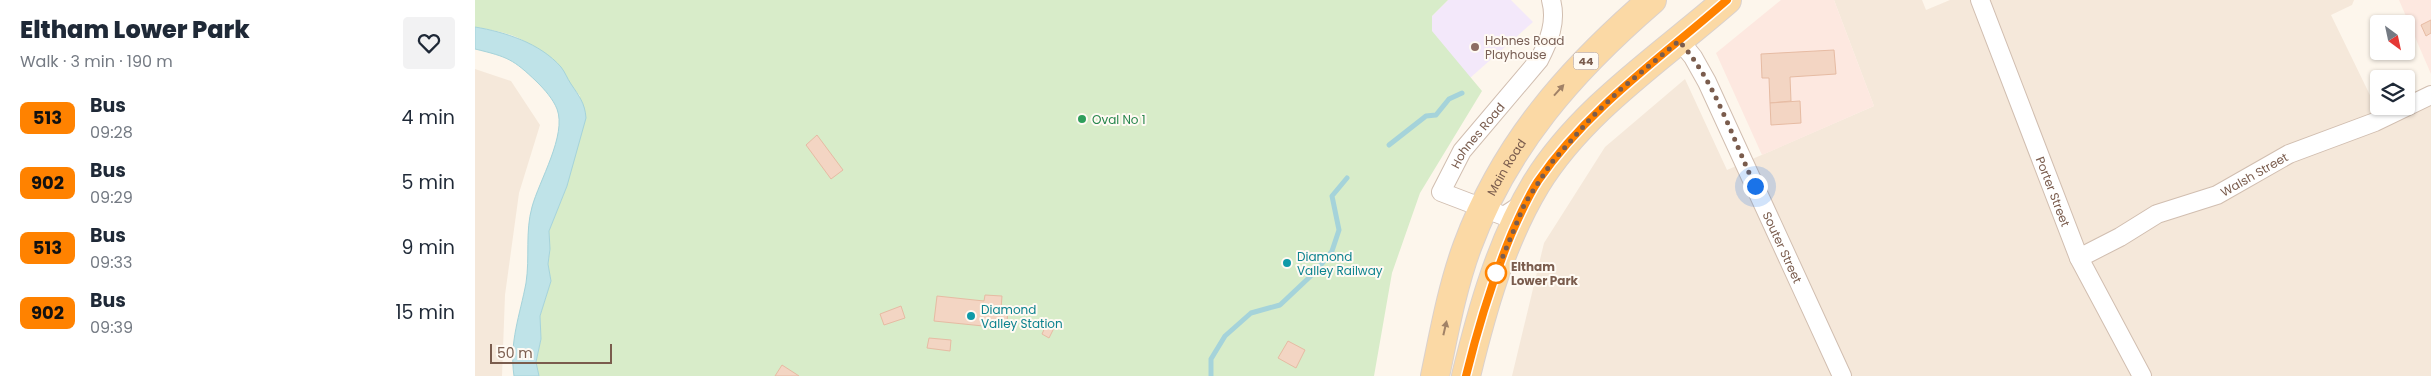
<!DOCTYPE html>
<meta charset="utf-8">
<style>
:root{--surface:#fff;--page:#f2f2f3;--text:#1f2937;--muted:#747a83}
body{margin:0;font-family:Poppins,sans-serif;background:var(--page);color:var(--text);height:100vh;display:flex;flex-direction:column;font-size:19px;white-space:nowrap}
*{box-sizing:border-box;margin:0}
p{font-size:16px;color:var(--muted)}
.icon{flex:none;width:28px;height:28px;fill:none;stroke:currentColor;stroke-width:2;stroke-linecap:round;stroke-linejoin:round}
.map{position:relative;flex:1;overflow:hidden}
.details{display:flex;flex-direction:column;background:var(--surface);width:475px}
.details>*{flex:none}
.badge{padding:0 10px;border-radius:8px;font-size:18px;line-height:32px}
.needle{width:32px;rotate:147deg}
.buttons{position:absolute;left:1895px;top:15px;display:grid;gap:10px}
.buttons a{display:grid;place-items:center;width:45px;height:45px;border-radius:5px;background:var(--surface);box-shadow:0 1px 4px #0004;font-size:25px}
.scale{position:absolute;left:15px;bottom:12px;width:122px;box-sizing:border-box;padding-left:5px;border:2px solid #7a5c4d;border-top:0;font-size:14px;line-height:18px;white-space:nowrap;color:#7a5c4d;-webkit-text-stroke:4px #fffaf3;paint-order:stroke}
.you{position:absolute;width:25px;height:25px;margin:-12px;border:4px solid #fff;border-radius:50%;background:#1a73e8;box-shadow:0 0 0 8px #1a73e833}
.map>.badge{position:absolute;translate:-50% -50%;box-shadow:0 0 0 2px #fff}
.round{display:grid;place-items:center;flex:none;width:52px;height:52px;border-radius:5px;background:var(--page)}
.headline{display:flex;align-items:center;justify-content:space-between;height:85px;padding:0 20px}
h1{font-size:24px;font-weight:800;line-height:38px}
ul{padding:0;list-style:none}
li{display:flex;align-items:center;gap:15px;height:65px;padding:0 20px}
li div{flex:1}
li b{display:block;font-size:19px}
li em{font-style:normal}
li .badge{min-width:55px;font-weight:700;text-align:center}
main{display:flex;flex:1;min-height:0}
.map>svg:first-child{display:block}
</style>
<main>
<section class="details">
<div class="headline"><div><h1>Eltham Lower Park</h1><p>Walk · 3 min · 190 m</p></div><a class="round"><svg class="icon" aria-label="heart" viewBox="0 0 24 24"><path d="M12 20l-8-8c-3-5 5-10 8-4 3-6 11-1 8 4z"/></svg></a></div>
<ul>
<li><span class="badge" style="background:#ff8200;color:#111">513</span><div><b>Bus</b><p>09:28</p></div><em>4 min</em></li>
<li><span class="badge" style="background:#ff8200;color:#111">902</span><div><b>Bus</b><p>09:29</p></div><em>5 min</em></li>
<li><span class="badge" style="background:#ff8200;color:#111">513</span><div><b>Bus</b><p>09:33</p></div><em>9 min</em></li>
<li><span class="badge" style="background:#ff8200;color:#111">902</span><div><b>Bus</b><p>09:39</p></div><em>15 min</em></li>
</ul>
</section>
<div class="map">
<svg width="1956" height="376" viewBox="0 0 1956 376">
<rect width="100%" height="100%" fill="#fdf6ec"/>
<g fill="#f5e8da">
<path d="M1359 0H1447L1451 10 1475 0H1879L1877 5 1856 15 1909 124 1956 103V376H1037L1069 243 1130 147 1210 79 1252 170 1399 106Z"/>
<path d="M0 69 36 81 65 125 44 193 30 295 27 376H0Z"/>
</g>
<g fill="#fde8e0">
<path d="M1306 0H1359L1399 106 1287 155 1241 53Z"/>
<path d="M1924 0H1956V74Z"/>
</g>
<path fill="#f3e8fa" d="M973 0H1036L1058 22 995 78 956 31 957 16Z"/>
<path fill="#d8ecc9" d="M0 0H973L957 16V31L1007 91 945 193 917 273 899 376H64L61 362 66 339 65 316 76 281 73 264 75 249 74 231 92 186 105 96C93 81 68 54 52 43 37 33 18 30 0 27Z"/>
<path fill="#bfe3e8" stroke="#a5d3da" d="M0 27C30 32 65 43 86 67 90 72 92 78 96 84 104 96 110 103 111 118L92 186 74 231 75 249 73 264 76 281 65 316 66 339 61 362 64 376H39C34 342 45 315 51 283 55 257 50 232 57 207 64 181 92 135 82 109 78 99 70 90 62 82 38 59 33 57 0 49Z"/>
<g fill="none" stroke-linecap="round" stroke-linejoin="round">
<g stroke="#a5d3da" stroke-width="5">
<path d="M914 145 951 116 961 115 974 99 987 93"/>
<path d="M736 376V359L750 336 776 313 805 305 840 272 857 251 864 230 857 196 872 178"/>
</g>
</g>
<g fill="#f3d5c3" stroke="#e6bba3">
<path d="M1956 20V33L1951 36 1946 25Z"/>
<path d="M1359 50 1361 74 1315 77 1316 101 1295 103 1294 78H1287L1286 54Z"/>
<path d="M1325 101 1326 123 1296 125 1295 103Z"/>
<path d="M342 135 368 170 356 179 331 145Z"/>
<path d="M510 295 527 296 526 309 533 310 532 322H529L528 328 459 321 462 296 509 301Z"/>
<path d="M426 306 430 318 409 325 405 314Z"/>
<path d="M572 323 580 326 574 338 567 334Z"/>
<path d="M454 338 476 340 475 351 452 348Z"/>
<path d="M813 341 830 350 821 368 803 358Z"/>
<path d="M307 365 321 374 324 376H300Z"/>
</g>
<g fill="none" stroke-linecap="round" stroke-linejoin="round">
<defs>
<g id="minor">
<path id="s1" d="M1505 0 1604 258 1667 376"/>
<path id="s2" d="M1205 41 1218 57 1232 82 1367 376"/>
<path id="s3" d="M1049 203 1029 216 966 192 987 151 1064 60C1074 41 1082 22 1076 0"/>
<path id="s4" d="M1604 258 1645 237 1682 214 1742 195 1814 154 1900 122 1956 95"/>
</g>
<g id="primary">
<path id="s5" d="M960 376C969 333 977 288 992 247 1030 144 1096 70 1177 0"/>
<path d="M991 376C1007 310 1026 242 1061 184 1107 109 1187 57 1252 0"/>
</g>
</defs>
<use href="#minor" stroke="#d1beb0" stroke-width="20"/>
<use href="#primary" stroke="#dad1cd" stroke-width="30"/>
<use href="#minor" stroke="#fff" stroke-width="18"/>
<use href="#primary" stroke="#fbd9a5" stroke-width="28"/>
</g>
<defs><path id="oneway-solid" d="M-6-.8H1V-3.2L6.5 0L1 3.2V.8H-6Z" transform="scale(1.25)"/></defs>
<g fill="#a18267">
<use href="#oneway-solid" transform="translate(1084 90) rotate(-48)"/>
<use href="#oneway-solid" transform="translate(970 328) rotate(-77)"/>
</g>
<g fill="none" stroke-linecap="round" stroke-linejoin="round">
<defs>
<path id="line" d="M991 376C1003 327 1017 281 1036 235 1044 217 1052 198 1063 181 1113 108 1187 57 1252 0"/>
</defs>
<use href="#line" stroke="#fff" stroke-width="11"/>
<use href="#line" stroke="#ff8200" stroke-width="8"/>
<path stroke="#7a5c4d" stroke-width="5" stroke-dasharray="0 9" d="M1021 273 1050 203 1077 162 1115 119 1146 89 1204 41C1239 79 1258 139 1280 186"/>
</g>
<circle fill="#8d6e63" stroke="#fffaf3" stroke-width="2" cx="1000" cy="47" r="5"/>
<circle fill="#2e9e5b" stroke="#fffaf3" stroke-width="2" cx="607" cy="119" r="5"/>
<g fill="#0f9aa8" stroke="#fffaf3" stroke-width="2">
<circle cx="812" cy="263" r="5"/>
<circle cx="496" cy="316" r="5"/>
</g>
<circle fill="#fff" stroke="#ff8200" stroke-width="2.5" cx="1021" cy="273" r="10"/>
<g text-anchor="middle" dominant-baseline="central" stroke-width="4" stroke-linejoin="round" paint-order="stroke">
<rect fill="#fffaf3" stroke="#a28b7f" stroke-width="1" x="1098.5" y="52.5" width="25" height="17" rx="4"/>
<g font-size="11" font-weight="bold" fill="#7a5c4d">
<text x="1111" y="61">44</text>
</g>
<g font-size="12" fill="#785e54" stroke="#fffaf3" text-anchor="start">
<text x="1010" y="40">Hohnes Road<tspan x="1010" dy="14">Playhouse</tspan></text>
</g>
<g font-size="12" fill="#27864d" stroke="#fffaf3" text-anchor="start">
<text x="617" y="119">Oval No 1</text>
</g>
<g font-size="12" fill="#7a5c4d" stroke="#fffaf3">
<text stroke="none"><textPath href="#s3" startOffset="159">Hohnes Road</textPath></text>
<text stroke="none"><textPath href="#s5" startOffset="222">Main Road</textPath></text>
<text stroke="none"><textPath href="#s4" startOffset="195">Walsh Street</textPath></text>
<text stroke="none"><textPath href="#s1" startOffset="205">Porter Street</textPath></text>
<text stroke="none"><textPath href="#s2" startOffset="231">Souter Street</textPath></text>
</g>
<g font-size="12" fill="#0d838f" stroke="#fffaf3" text-anchor="start">
<text x="822" y="256">Diamond<tspan x="822" dy="14">Valley Railway</tspan></text>
<text x="506" y="309">Diamond<tspan x="506" dy="14">Valley Station</tspan></text>
</g>
<g font-size="12" font-weight="bold" fill="#7a5c4d" stroke="#fffaf3" text-anchor="start">
<text x="1036" y="266">Eltham<tspan x="1036" dy="14">Lower Park</tspan></text>
</g>
</g>
</svg>
<div class="buttons">
<a><svg class="needle" viewBox="-14 -14 28 28"><path d="M0-13l5 13h-10z" fill="#e53935"/><path d="M0 13l5-13h-10z" fill="#747a83"/></svg></a>
<a><svg class="icon" aria-label="layers" viewBox="0 0 24 24"><path d="M12 4l9 5-9 5-9-5zM3 14l9 5 9-5"/></svg></a>
</div>
<div class="scale">50 m</div>
<div class="you" style="left:1280px;top:186px"></div>
</div>
</main>
